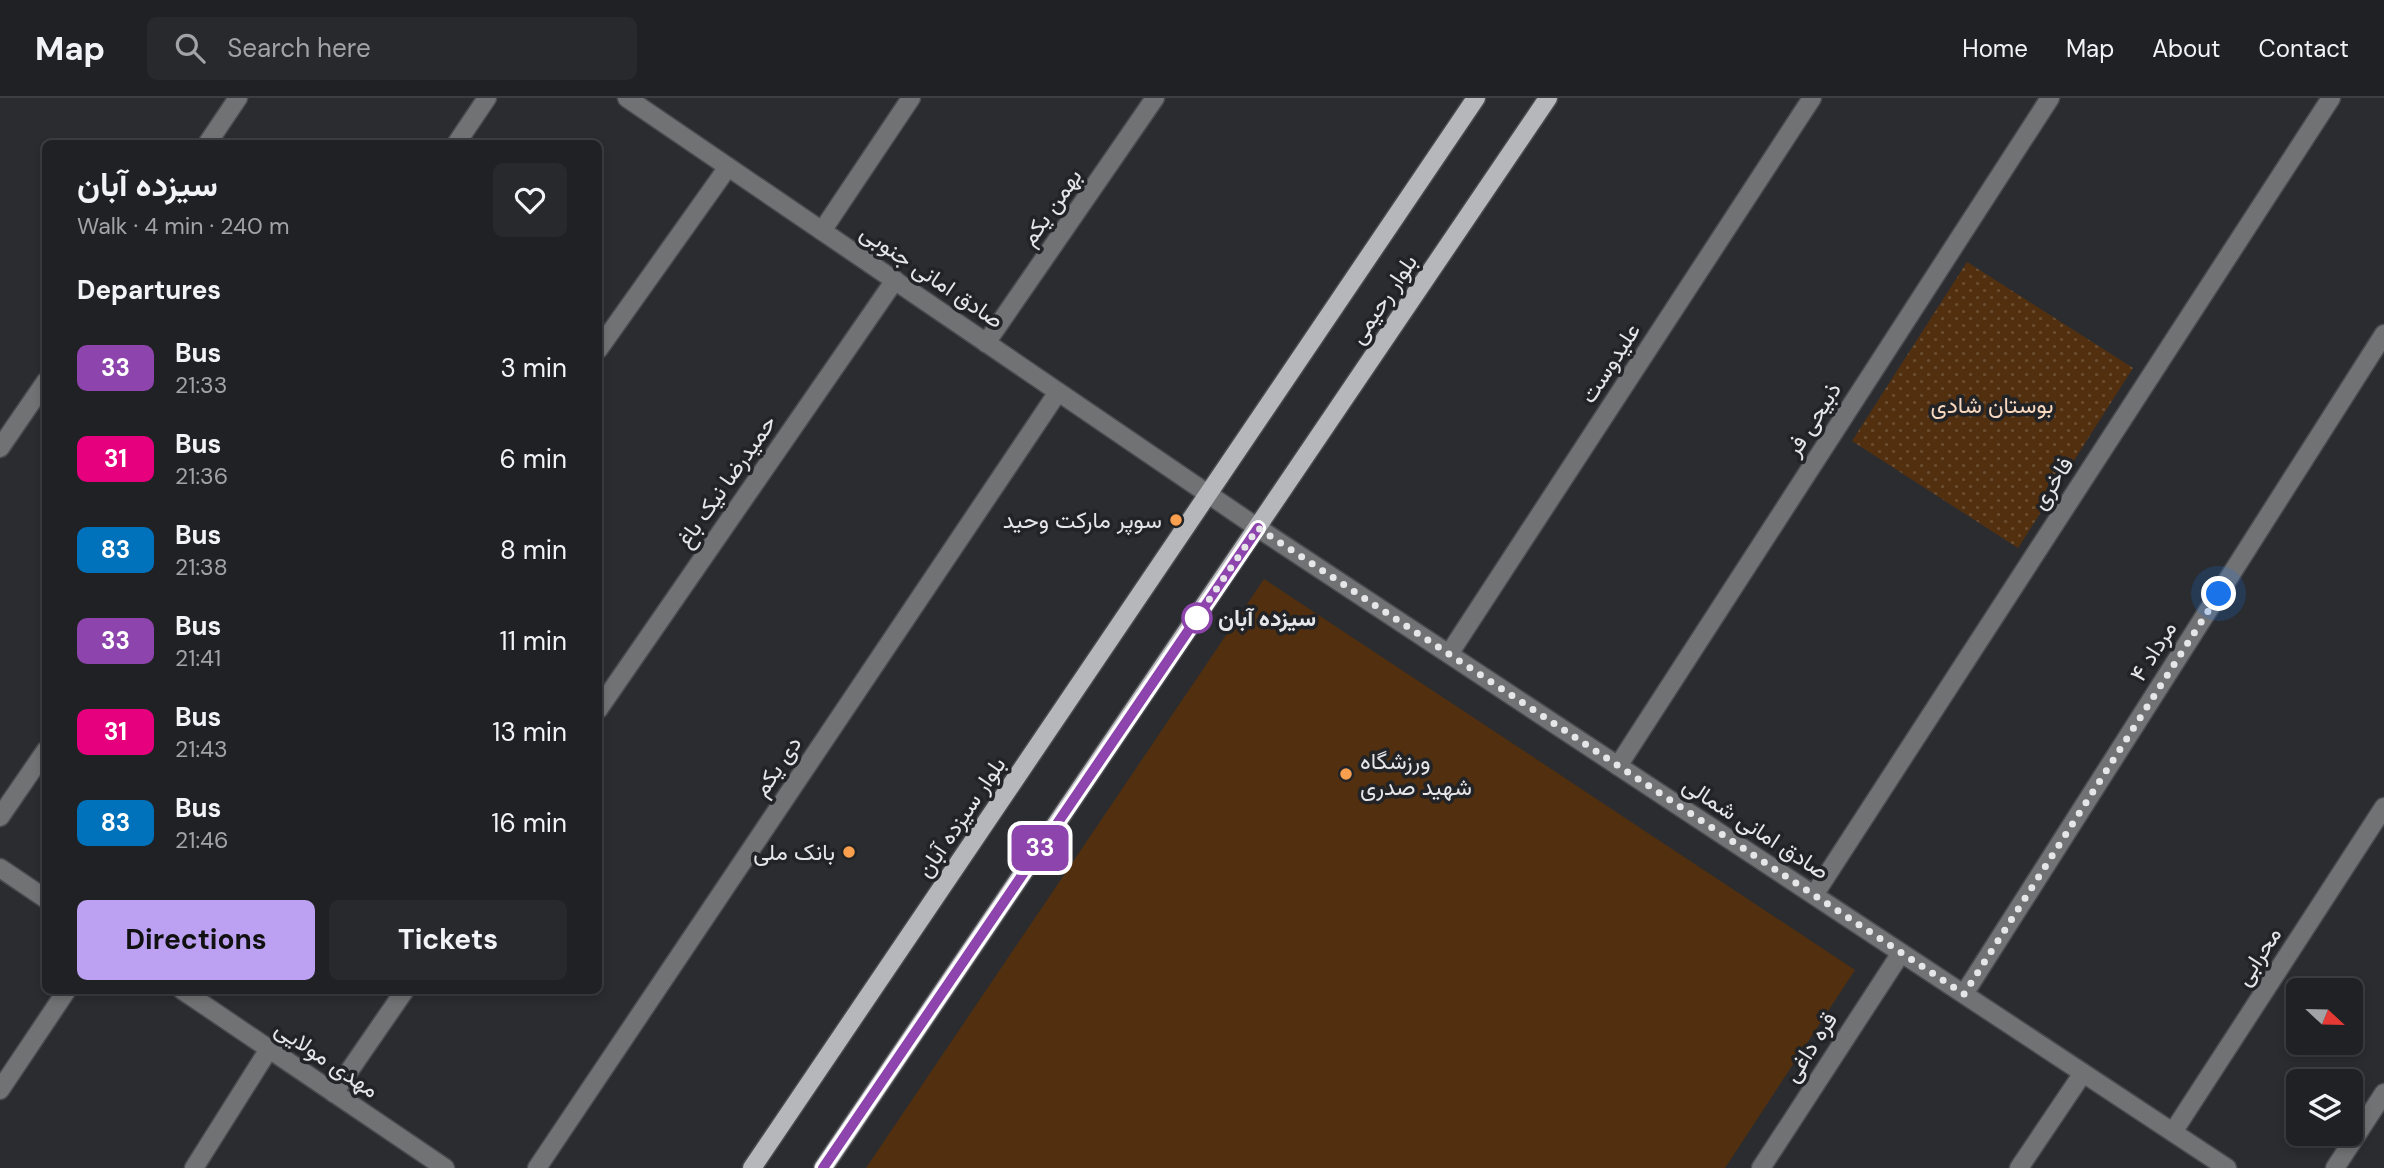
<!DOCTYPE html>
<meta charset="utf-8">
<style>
:root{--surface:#202124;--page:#28292c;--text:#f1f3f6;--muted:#a2a3a6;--line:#3d3e41;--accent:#bca0f2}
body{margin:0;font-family:"DM Sans",Vazirmatn,sans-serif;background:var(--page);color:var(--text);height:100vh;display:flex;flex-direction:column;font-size:26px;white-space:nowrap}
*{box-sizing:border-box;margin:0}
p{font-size:23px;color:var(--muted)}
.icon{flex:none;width:38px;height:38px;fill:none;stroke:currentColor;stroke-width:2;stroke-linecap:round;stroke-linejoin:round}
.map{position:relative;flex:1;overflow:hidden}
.drawer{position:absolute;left:42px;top:42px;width:560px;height:854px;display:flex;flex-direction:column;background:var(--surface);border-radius:10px;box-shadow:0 4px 10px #0003,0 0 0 2px var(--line)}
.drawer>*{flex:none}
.badge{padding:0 14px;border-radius:10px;font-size:24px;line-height:46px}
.needle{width:46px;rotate:112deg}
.controls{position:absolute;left:2286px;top:880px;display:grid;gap:14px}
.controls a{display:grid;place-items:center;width:77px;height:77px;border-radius:10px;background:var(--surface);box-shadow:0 4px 10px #0003,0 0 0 2px var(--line);font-size:35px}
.you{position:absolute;width:35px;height:35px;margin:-18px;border:5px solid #fff;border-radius:50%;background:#1a73e8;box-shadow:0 0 0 10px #1a73e833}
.map>.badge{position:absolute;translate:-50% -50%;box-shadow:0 0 0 4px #fff}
h2{padding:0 35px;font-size:26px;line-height:63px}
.round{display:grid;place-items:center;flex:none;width:74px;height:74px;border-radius:10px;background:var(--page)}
.overview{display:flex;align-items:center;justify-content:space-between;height:119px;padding:0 35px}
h1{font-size:33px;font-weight:700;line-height:52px}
.button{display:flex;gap:14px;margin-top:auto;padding:14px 35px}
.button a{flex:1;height:80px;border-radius:10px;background:var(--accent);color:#111;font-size:28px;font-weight:700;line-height:80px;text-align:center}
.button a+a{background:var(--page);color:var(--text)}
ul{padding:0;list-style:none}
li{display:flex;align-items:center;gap:21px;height:91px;padding:0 35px}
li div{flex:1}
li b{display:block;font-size:26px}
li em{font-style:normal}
li .badge{min-width:77px;font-weight:700;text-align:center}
header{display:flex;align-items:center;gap:42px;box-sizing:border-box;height:98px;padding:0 35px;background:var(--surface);border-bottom:2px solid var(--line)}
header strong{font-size:33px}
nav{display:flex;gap:38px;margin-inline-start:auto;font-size:24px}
.search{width:490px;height:63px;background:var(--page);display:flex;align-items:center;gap:18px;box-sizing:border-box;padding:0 24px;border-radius:10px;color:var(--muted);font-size:26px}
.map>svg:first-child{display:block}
</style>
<header>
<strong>Map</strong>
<div class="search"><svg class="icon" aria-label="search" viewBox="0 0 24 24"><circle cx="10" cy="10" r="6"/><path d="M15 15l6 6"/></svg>Search here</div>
<nav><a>Home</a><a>Map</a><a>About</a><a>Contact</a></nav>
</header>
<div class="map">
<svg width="2384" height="1070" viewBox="0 0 2384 1070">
<defs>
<pattern id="park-dots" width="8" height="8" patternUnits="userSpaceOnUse" patternTransform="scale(1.75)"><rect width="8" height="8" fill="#52300f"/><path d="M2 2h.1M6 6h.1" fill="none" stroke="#6b4e32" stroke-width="1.8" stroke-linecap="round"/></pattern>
</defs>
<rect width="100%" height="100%" fill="#2b2c30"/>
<path fill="url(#park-dots)" d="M1967 164 2133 270 2018 450 1852 343Z"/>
<path fill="#52300f" d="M1264 481 1855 872 1725 1070H866Z"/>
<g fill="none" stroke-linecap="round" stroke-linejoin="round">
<defs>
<g id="minor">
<path d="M627 0 1258 430 2227 1070"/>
<path d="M207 46 238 0"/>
<path d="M456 46 487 0"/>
<path d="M822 133 911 0"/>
<path d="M986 245 1155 0"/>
<path d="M598 252 728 69"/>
<path d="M0 350 46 283"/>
<path d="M1449 556 1812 0"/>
<path d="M598 612 895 182"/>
<path d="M1618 668 2050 0"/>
<path d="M0 719 46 652"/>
<path d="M0 770 46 801"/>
<path d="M1814 797 2331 0"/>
<path d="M182 892 445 1070"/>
<path d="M1964 896 2384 236"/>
<path d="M0 992 67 892"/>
<path d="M334 995 405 892"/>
<path d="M2173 1034 2384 709"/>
<path d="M194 1070 269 951"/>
<path d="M537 1070 1058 294"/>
<path d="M1761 1070 1901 855"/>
<path d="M2019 1070 2083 975"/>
<path d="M2335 1070 2384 995"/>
</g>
<g id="major">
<path d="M752 1070 1476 0"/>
<path d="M823 1070 1548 0"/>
</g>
</defs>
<use href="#minor" stroke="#494a4e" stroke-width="21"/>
<use href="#major" stroke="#494a4e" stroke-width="21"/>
<use href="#minor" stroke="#717274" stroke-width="18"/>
<use href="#major" stroke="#b6b7bb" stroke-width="18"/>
</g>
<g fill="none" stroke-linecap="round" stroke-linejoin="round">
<defs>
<path id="line" d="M823 1070 1258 430"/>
</defs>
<use href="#line" stroke="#fff" stroke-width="16"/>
<use href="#line" stroke="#8e44ad" stroke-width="10"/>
<path stroke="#e6e6e9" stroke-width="7" stroke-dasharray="0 12.6" d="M1197 520 1196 521 1258 430 1964 896 2219 496"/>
</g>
<g fill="#f99f4d" stroke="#222326" stroke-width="2.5">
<circle cx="1176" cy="422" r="7"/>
<circle cx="1346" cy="676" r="7"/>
<circle cx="849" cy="754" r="7"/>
</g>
<circle fill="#fff" stroke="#8e44ad" stroke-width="3.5" cx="1197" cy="520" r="14"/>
<g text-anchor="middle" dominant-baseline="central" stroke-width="7" stroke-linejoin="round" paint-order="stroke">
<g font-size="23" fill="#e6e6e9" stroke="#222326">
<text transform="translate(1051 109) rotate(-55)">بهمن یکم</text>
<text transform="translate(932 178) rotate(34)">صادق امانی جنوبی</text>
<text transform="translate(1383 201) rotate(-56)">بلوار رحیمی</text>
<text transform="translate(1610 265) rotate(-57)">علیدوست</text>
<text transform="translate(1813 321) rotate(-57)">ذبیحی فر</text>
<text transform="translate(726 383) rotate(-55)">حمیدرضا نیک باغ</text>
<text transform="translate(2052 385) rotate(-57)">فاخری</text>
<text transform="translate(2153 553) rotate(-58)">مرداد ۴</text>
<text transform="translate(777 668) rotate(-56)">دی یکم</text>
<text transform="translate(961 719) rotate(-56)">بلوار سیزده آبان</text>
<text transform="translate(1756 730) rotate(33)">صادق امانی شمالی</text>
<text transform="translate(2258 858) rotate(-57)">محرابی</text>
<text transform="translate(1810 949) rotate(-57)">قره داغی</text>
<text transform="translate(327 961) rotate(34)">مهدی مولایی</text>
</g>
<g font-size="23" fill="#f8d8bf" stroke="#222326">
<text x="1992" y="307">بوستان شادی</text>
</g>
<g font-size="23" fill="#e6e6e9" stroke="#222326" text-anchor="end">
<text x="1162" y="422">سوپر مارکت وحید</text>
<text x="1360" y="663" text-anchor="start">ورزشگاه<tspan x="1360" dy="26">شهید صدری</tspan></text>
<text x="835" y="754">بانک ملی</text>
</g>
<g font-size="23" font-weight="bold" fill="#e6e6e9" stroke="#222326" text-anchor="start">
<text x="1218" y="520">سیزده آبان</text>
</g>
</g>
</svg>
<div class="controls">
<a><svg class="needle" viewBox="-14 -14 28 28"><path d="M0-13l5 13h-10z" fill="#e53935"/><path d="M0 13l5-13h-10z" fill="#a2a3a6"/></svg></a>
<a><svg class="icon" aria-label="layers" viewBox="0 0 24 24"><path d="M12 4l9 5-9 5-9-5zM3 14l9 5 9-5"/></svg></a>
</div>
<div class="you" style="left:2219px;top:496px"></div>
<b class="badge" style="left:1040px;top:750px;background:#8e44ad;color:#fff">33</b>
<section class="drawer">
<div class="overview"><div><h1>سیزده آبان</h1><p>Walk · 4 min · 240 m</p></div><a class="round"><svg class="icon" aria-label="heart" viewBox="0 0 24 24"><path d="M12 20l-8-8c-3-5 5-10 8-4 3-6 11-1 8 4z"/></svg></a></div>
<h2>Departures</h2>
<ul>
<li><span class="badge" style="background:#8e44ad;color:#fff">33</span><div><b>Bus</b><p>21:33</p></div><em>3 min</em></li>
<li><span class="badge" style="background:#e6007e;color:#fff">31</span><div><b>Bus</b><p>21:36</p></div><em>6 min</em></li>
<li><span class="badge" style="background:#0072bc;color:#fff">83</span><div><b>Bus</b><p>21:38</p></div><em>8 min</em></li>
<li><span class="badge" style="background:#8e44ad;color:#fff">33</span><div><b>Bus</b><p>21:41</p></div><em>11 min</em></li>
<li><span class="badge" style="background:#e6007e;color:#fff">31</span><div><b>Bus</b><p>21:43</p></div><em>13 min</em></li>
<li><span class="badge" style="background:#0072bc;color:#fff">83</span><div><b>Bus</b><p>21:46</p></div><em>16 min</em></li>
</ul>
<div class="button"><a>Directions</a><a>Tickets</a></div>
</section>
</div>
